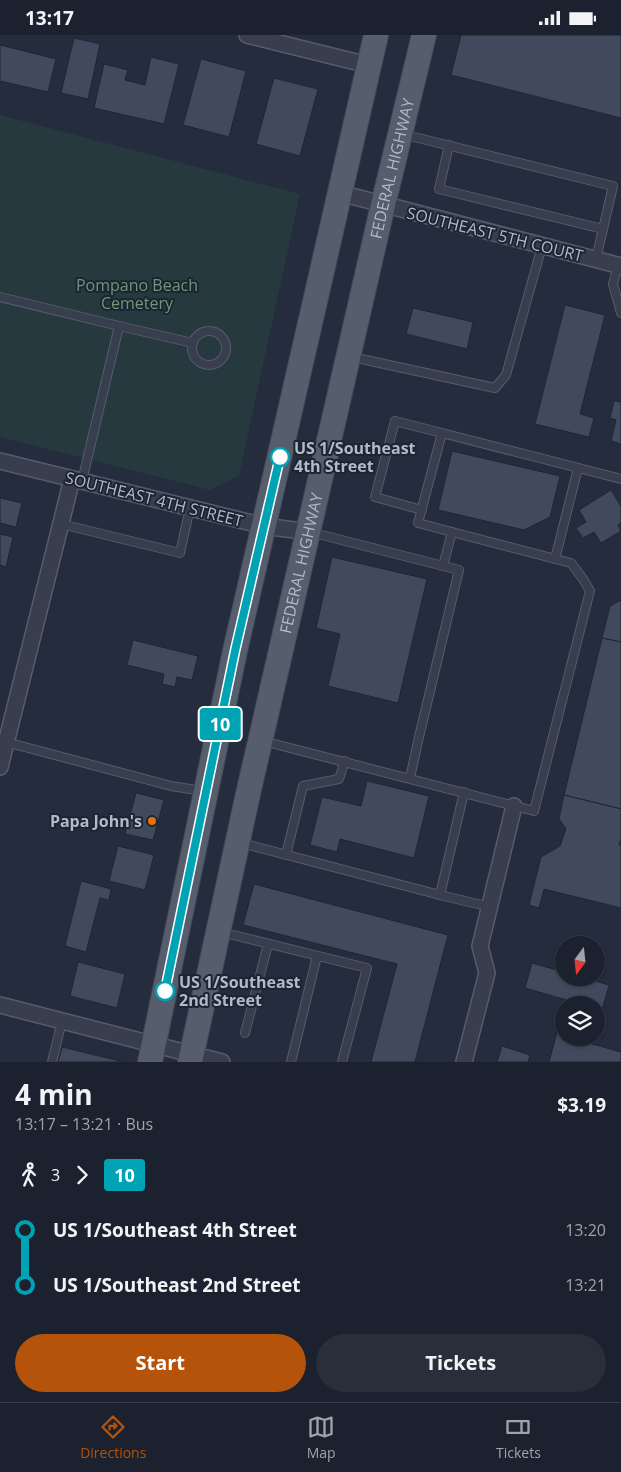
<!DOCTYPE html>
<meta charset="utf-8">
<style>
:root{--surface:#1b212e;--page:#282e3a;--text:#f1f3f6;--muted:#a0a3aa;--line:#393e4a;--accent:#b45309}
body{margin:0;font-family:"Open Sans",sans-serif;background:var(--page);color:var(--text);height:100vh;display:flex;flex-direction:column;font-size:19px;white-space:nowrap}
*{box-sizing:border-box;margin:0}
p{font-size:16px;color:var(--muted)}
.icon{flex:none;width:28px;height:28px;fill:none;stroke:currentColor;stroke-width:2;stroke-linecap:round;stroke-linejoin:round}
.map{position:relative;height:1027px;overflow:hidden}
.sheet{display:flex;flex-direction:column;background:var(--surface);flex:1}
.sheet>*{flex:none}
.badge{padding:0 10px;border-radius:4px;font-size:18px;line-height:32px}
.needle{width:32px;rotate:195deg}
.fabs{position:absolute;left:555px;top:901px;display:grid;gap:10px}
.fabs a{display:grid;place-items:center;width:50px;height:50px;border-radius:50%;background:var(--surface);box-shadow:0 1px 4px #0004,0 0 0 1px var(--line);font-size:25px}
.map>.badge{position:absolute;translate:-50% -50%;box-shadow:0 0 0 2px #fff}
.legs{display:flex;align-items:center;gap:8px;height:55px;padding:0 15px;font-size:16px}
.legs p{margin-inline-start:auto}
.overview{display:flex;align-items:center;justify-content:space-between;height:85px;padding:0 15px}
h1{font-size:28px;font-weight:700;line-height:38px}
.primary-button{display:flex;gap:10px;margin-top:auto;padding:10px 15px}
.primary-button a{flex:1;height:58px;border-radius:30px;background:var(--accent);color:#fff;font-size:20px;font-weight:700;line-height:58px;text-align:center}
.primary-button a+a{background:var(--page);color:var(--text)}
ul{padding:0 15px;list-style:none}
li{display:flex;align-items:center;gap:18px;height:55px;font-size:19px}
li i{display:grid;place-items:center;width:8px;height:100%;margin:0 6px;background:currentColor}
li i::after{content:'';width:12px;height:12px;margin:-6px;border:4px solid;border-radius:50%;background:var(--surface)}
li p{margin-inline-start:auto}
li:first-child i{background:linear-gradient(#0000 50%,currentColor 0)}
li:last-child i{background:linear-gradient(currentColor 50%,#0000 0)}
.status{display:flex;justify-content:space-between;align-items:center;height:35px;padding:0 25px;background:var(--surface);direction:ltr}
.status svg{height:14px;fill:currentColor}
.dock{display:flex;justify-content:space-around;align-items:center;height:70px;border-top:1px solid var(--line);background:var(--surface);font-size:14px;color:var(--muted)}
.dock a{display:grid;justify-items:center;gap:2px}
.dock .current{color:var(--accent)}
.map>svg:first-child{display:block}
</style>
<div class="status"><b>13:17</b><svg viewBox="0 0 49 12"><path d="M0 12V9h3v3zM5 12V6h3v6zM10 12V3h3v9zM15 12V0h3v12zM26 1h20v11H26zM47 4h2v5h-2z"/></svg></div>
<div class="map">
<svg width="621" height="1027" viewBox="0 0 621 1027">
<rect width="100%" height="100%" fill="#242c3d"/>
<path fill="#26393e" d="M0 80 300 159 239 441 210 455 0 402Z"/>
<g fill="#404a5c" stroke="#1f2634">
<path d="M461 0H621V83L451 40Z"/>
<path d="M74 3 100 9 88 64 61 58Z"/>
<path d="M0 10 56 24 48 57 0 46Z"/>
<path d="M151 22 179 29 164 89 94 73 104 29 128 35 125 45 145 50Z"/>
<path d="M201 24 246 36 229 102 183 90Z"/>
<path d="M274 43 318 54 300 121 256 109Z"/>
<path d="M565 270 605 280 580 379 594 383 589 402 535 389Z"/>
<path d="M413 273 473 287 467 314 406 299Z"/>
<path d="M614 366 621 367V409L611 406 616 385 610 383Z"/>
<path d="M452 416 560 441 550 482 524 495 438 475Z"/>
<path d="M611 455 621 471V488L618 490 621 496 601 508 594 497 583 503 576 493 586 487 579 475Z"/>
<path d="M0 463 22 468 16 492 0 488Z"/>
<path d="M0 499 13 502 6 532 0 530Z"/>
<path d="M332 522 427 544 398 668 328 651 340 599 316 593Z"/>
<path d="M621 565V607L602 603 610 571Z"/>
<path d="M602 603 621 607V774L564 760Z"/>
<path d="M133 605 198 621 192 645 177 642 175 652 162 649 164 639 127 630Z"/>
<path d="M367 746 429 761 414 823 340 804 337 817 310 810 322 762 361 771Z"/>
<path d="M136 758 164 765 153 805 125 799Z"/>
<path d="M564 760 621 774V803L619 810H621V873L544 854 539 873 529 870 541 822 560 811 566 794 559 784Z"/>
<path d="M118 811 154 820 145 855 109 846Z"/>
<path d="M81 846 111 854 109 865 100 863 86 917 65 911Z"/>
<path d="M254 849 448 900 415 1027H371L397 929 243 890Z"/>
<path d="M78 927 125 939 117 973 70 961Z"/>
<path d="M532 928 564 937V942H582L609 950 602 975 596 973V970H584L525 953Z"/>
<path d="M560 986 564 987V1002H594L592 1009 621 1017V1027H549Z"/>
<path d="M502 1011 530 1020 528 1027H497Z"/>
<path d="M62 1012 124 1027H58Z"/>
</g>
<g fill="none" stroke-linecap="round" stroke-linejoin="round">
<defs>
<g id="lane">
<path d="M402 99 613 151 596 224"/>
<path d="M449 110 439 154 603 194"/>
<path d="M618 230 613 249 621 278"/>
<path d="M0 262 119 291 82 446"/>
<path d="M119 291 193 308"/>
<circle cx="209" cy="313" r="17"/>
<path d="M352 322 495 353 506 340 542 211"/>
<path d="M422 475 375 462 395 386 442 398"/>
<path d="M61 489 180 518 190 473"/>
<path d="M310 497 459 535 419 702 410 743"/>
<path d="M452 497 418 488 442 398 621 444"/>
<path d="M555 524 578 433"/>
<path d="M263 706 534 776 590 556 583 544 571 528 452 497 443 531"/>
<path d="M6 707 171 751 203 756"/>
<path d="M464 757 440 860 490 872"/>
<path d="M241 808 440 860"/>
<path d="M286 820 303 751 339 744 345 726"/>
<path d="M221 897 367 933 342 1027"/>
<path d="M245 998 268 909"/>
<path d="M52 1027 62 986"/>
<path d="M291 1027 317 921"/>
</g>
<g id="street">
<path d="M247 0 368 30"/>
<path d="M340 158 621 231"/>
<path d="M0 426 264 491 309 497"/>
<path d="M0 732 72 444"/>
<path d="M0 970 222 1027"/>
<path d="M464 1027 487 938 480 911 514 771"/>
</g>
<g id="primary">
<path d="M150 1027 235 616 376 0"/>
<path id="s1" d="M190 1027 248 759 383 170 424 0"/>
</g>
</defs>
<use href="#lane" stroke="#565c6b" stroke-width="10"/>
<use href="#street" stroke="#565c6b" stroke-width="18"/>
<use href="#primary" stroke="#414856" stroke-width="26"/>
<use href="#lane" stroke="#383e4d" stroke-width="8"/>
<use href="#street" stroke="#383e4d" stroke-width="15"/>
<use href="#primary" stroke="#565d6d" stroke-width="24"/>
</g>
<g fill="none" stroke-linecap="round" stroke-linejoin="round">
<defs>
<path id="line-1" d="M165 956 235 616 280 422"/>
</defs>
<use href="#line-1" stroke="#fff" stroke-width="11"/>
<use href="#line-1" stroke="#00a3b4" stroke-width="8"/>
</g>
<g fill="#fff" stroke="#00a3b4" stroke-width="2.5">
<circle cx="280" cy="422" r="9"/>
<circle cx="165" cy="956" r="9"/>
</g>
<circle fill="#e8710a" stroke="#1d2432" stroke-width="2" cx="152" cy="786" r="5"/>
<g text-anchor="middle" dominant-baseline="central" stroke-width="4" stroke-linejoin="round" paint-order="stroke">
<g font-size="16" fill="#b3b9c8" stroke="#1d2432">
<text stroke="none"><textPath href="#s1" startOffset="916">FEDERAL HIGHWAY</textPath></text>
<text transform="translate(495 199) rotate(14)">SOUTHEAST 5TH COURT</text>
<text transform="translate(154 464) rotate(14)">SOUTHEAST 4TH STREET</text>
<text stroke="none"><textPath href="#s1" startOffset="511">FEDERAL HIGHWAY</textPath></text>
</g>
<g font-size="16" fill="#6b9979" stroke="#1d2432">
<text x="137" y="250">Pompano Beach<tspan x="137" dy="18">Cemetery</tspan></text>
</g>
<g font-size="16" font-weight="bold" fill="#b3b9c8" stroke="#1d2432" text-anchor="start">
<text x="294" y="413">US 1/Southeast<tspan x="294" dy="18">4th Street</tspan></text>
<text x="179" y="947">US 1/Southeast<tspan x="179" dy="18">2nd Street</tspan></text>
</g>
<g font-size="16" font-weight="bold" fill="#b3b9c8" stroke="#1d2432" text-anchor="end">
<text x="142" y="786">Papa John's</text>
</g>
</g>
</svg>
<div class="fabs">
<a><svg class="needle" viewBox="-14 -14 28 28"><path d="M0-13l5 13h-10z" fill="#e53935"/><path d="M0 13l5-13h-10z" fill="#a0a3aa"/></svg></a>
<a><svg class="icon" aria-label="layers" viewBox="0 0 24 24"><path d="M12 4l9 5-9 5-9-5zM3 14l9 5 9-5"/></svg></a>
</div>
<b class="badge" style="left:220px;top:689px;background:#00a3b4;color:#fff">10</b>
</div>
<section class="sheet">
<div class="overview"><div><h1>4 min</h1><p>13:17 – 13:21 · Bus</p></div><b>$3.19</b></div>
<div class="legs"><svg class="icon" aria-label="walk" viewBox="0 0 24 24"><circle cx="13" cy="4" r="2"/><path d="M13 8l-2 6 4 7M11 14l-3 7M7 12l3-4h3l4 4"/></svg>3<svg class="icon" aria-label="forward" viewBox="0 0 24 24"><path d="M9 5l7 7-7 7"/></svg><b class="badge" style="background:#00a3b4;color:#fff">10</b></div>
<ul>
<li><i style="color:#00a3b4"></i><b>US 1/Southeast 4th Street</b><p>13:20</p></li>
<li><i style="color:#00a3b4"></i><b>US 1/Southeast 2nd Street</b><p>13:21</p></li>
</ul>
<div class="primary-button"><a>Start</a><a>Tickets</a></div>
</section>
<nav class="dock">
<a class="current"><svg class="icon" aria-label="directions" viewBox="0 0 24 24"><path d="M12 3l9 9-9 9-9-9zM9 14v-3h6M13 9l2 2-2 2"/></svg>Directions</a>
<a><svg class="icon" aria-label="map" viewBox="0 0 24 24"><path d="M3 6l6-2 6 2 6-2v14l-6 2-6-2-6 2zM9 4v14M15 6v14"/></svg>Map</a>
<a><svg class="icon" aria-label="tickets" viewBox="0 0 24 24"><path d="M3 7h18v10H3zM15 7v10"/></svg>Tickets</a>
</nav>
